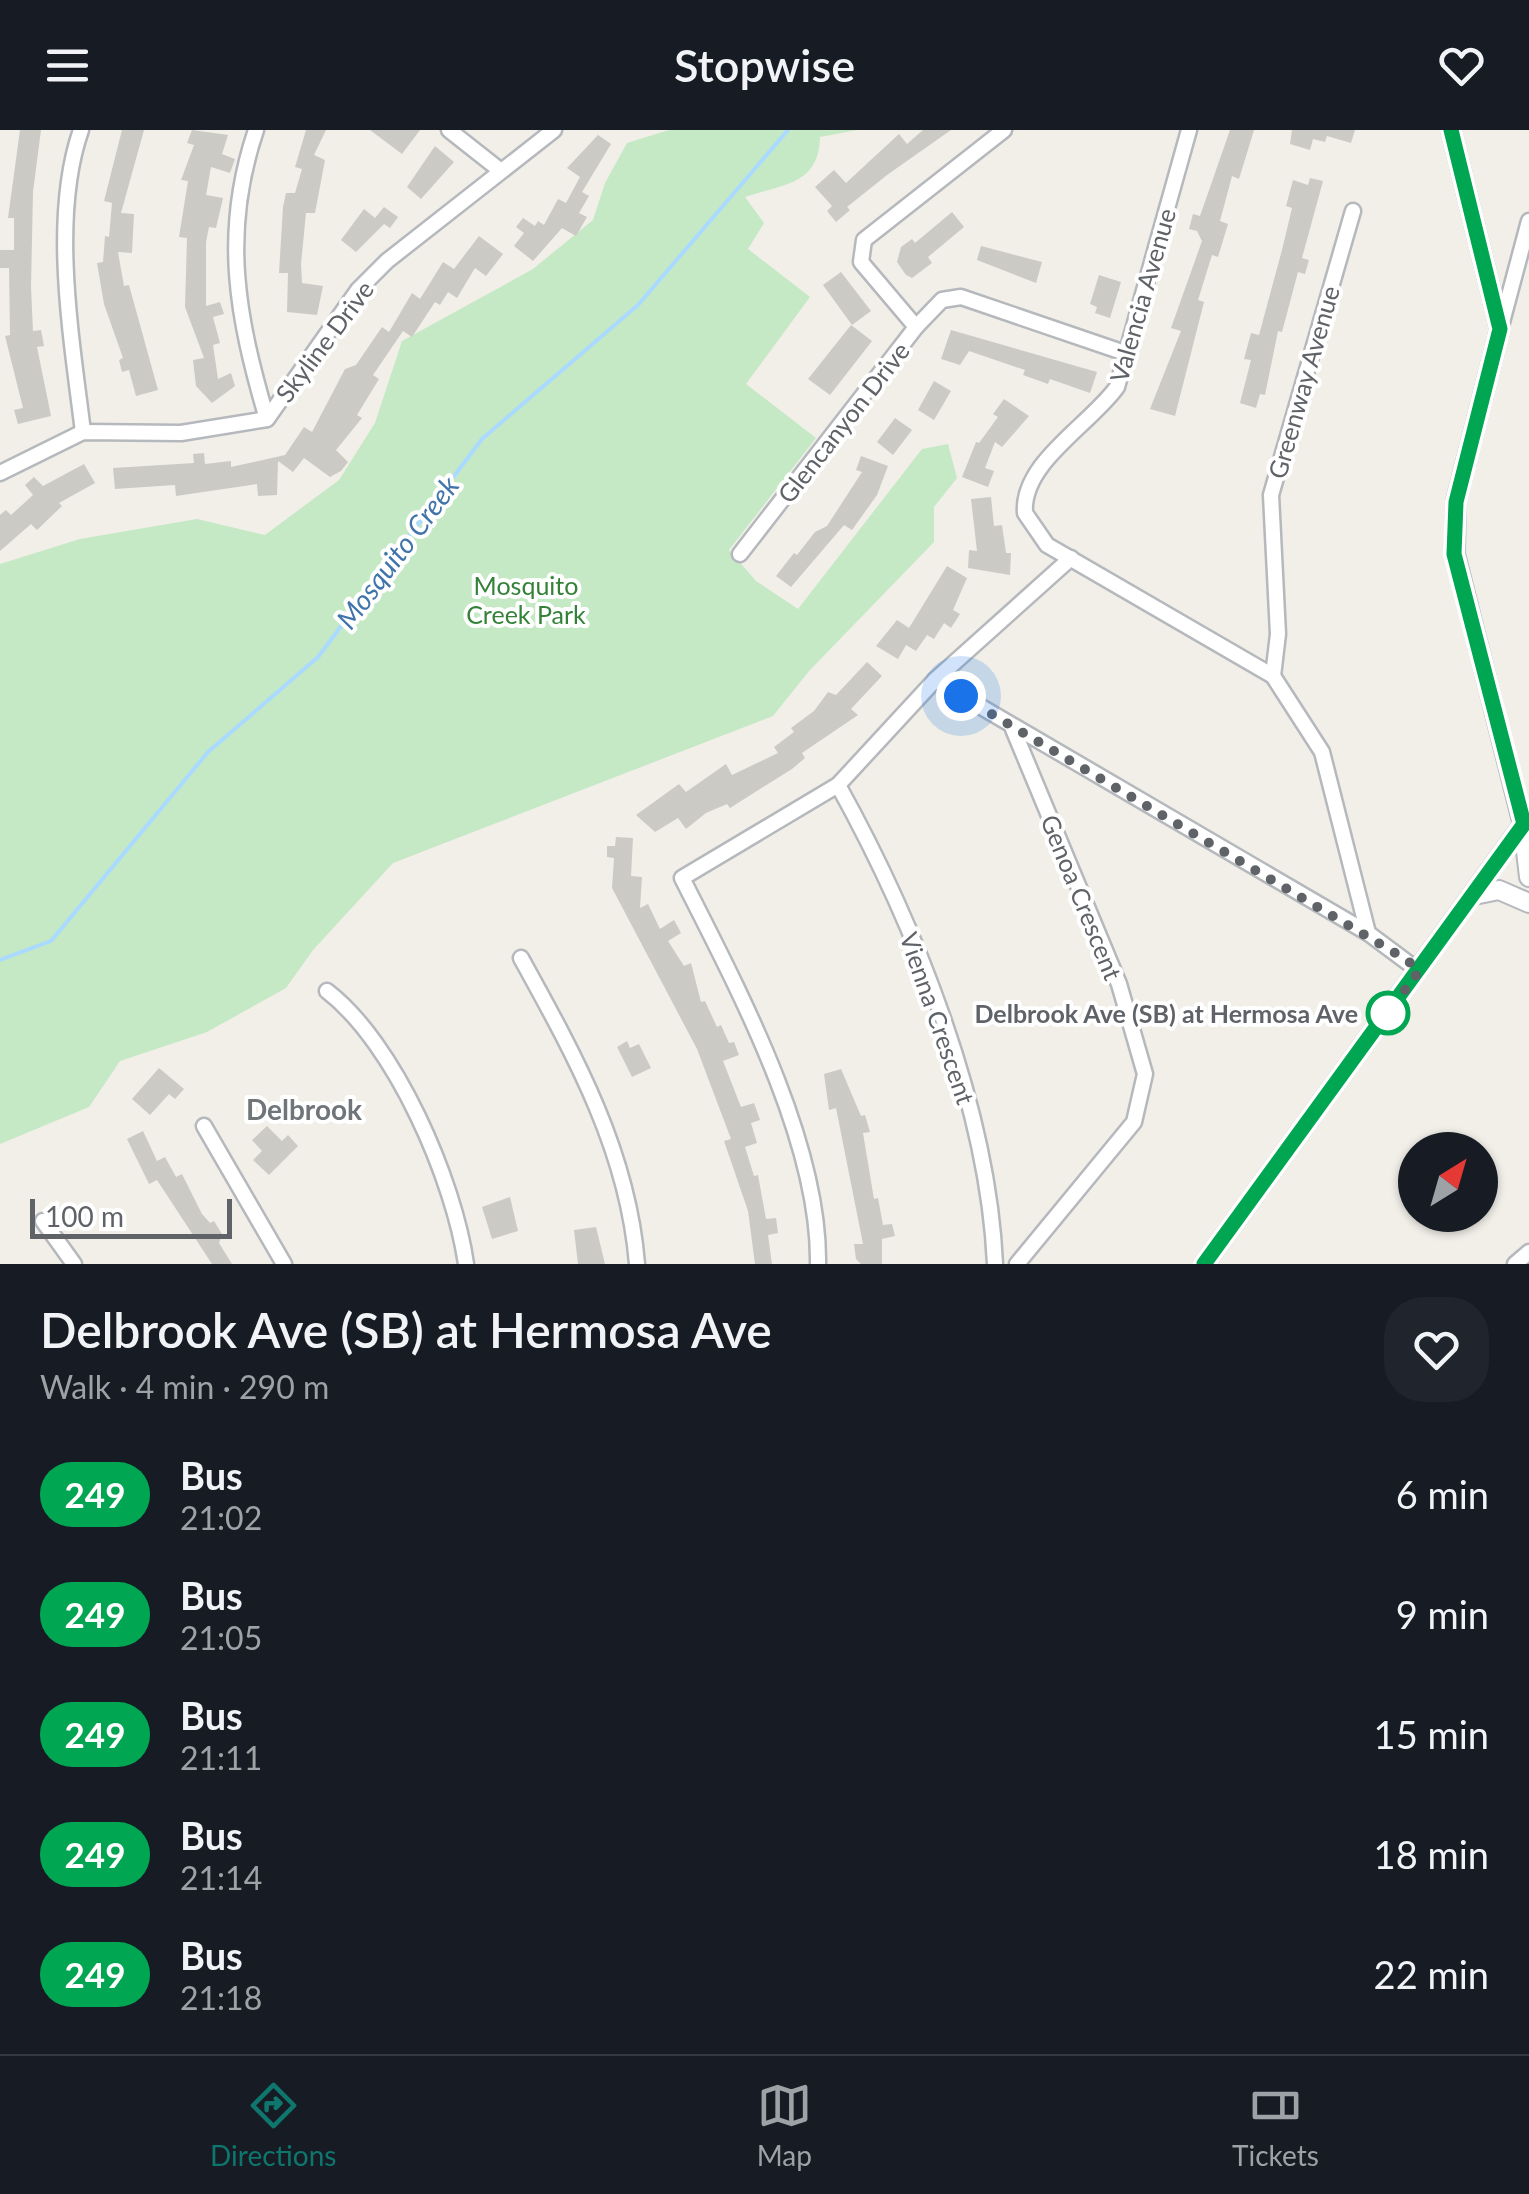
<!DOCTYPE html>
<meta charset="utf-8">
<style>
:root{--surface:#171b24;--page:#20242c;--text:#f1f3f6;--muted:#9ea1a6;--line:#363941;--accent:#0f766e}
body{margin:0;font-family:Lato,sans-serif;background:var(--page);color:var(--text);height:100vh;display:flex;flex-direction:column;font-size:38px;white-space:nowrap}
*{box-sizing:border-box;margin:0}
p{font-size:32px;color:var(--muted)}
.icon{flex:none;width:55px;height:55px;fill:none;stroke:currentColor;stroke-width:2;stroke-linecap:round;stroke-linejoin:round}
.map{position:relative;height:1134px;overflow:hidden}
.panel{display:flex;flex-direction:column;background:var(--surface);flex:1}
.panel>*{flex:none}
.badge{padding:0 20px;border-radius:32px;font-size:35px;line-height:65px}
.needle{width:65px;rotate:37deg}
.buttons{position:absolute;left:1398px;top:1002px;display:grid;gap:20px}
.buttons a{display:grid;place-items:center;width:100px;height:100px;border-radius:50%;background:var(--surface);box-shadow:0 2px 8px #0004;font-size:50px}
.scale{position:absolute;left:30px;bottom:25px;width:202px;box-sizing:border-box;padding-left:10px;border:5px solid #5f6368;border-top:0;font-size:28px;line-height:35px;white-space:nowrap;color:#5f6368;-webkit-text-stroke:8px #fff;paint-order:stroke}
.you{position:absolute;width:50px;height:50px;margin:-25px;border:8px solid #fff;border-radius:50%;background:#1a73e8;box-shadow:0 0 0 15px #1a73e833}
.map>.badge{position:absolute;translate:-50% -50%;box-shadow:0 0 0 5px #fff}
.round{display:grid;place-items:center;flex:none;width:105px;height:105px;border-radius:40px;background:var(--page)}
.overview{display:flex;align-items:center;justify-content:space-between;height:170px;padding:0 40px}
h1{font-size:48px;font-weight:600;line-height:75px}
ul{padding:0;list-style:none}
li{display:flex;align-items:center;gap:30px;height:120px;padding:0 40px}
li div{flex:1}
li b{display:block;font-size:38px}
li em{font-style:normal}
li .badge{min-width:110px;font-weight:700;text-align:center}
header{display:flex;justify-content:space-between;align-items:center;height:130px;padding:0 40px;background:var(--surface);font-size:45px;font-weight:600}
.tabs{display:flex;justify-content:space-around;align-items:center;height:140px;border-top:2px solid var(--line);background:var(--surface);font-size:28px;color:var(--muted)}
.tabs a{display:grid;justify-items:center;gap:5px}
.tabs .active{color:var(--accent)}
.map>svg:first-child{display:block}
</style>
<header><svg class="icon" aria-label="menu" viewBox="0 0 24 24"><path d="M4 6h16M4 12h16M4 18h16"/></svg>Stopwise<svg class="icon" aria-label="heart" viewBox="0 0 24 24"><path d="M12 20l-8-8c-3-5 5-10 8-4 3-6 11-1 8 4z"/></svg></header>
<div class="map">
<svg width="1529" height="1134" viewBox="0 0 1529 1134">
<rect width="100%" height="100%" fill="#f1efe8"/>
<path fill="#c5e8c5" d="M669 0H857L820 7C819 55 783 54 745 67L764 93 748 119 810 167 746 254 816 308 729 420 756 451 798 479 922 319 948 314 957 348 934 377V412L809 541 773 586 393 733 313 820 286 858 207 902 120 931 89 977 0 1014V434L80 409 197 389 265 405 339 350 375 293 402 211 533 139 593 90 605 53 627 13Z"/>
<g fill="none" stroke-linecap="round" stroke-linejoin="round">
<path stroke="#aadaff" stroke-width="4" d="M0 830 51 811 208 622 318 527 482 309 638 175 788 0"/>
</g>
<g fill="#cccac5">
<path d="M20 0H41L33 62 31 157 33 201 41 200 44 216 37 217 51 286 18 294 14 280 23 278 5 206 10 205 9 138H0V120H14V88H8Z"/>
<path d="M122 0H144L121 83 134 84 132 123 118 122 124 156 129 155 158 260 136 266 129 240 122 242 119 230 123 228 104 174 97 133 103 132 105 106 109 107 112 73 104 71Z"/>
<path d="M192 0 228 5 222 24 235 29 230 43 211 37 206 65 223 68 216 98 209 97 206 112V176L220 172 224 184 213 187 220 213 213 215 218 249 231 243 235 256 212 273 196 256 193 230 204 228 185 177 187 108 179 107 188 51 181 50 194 15 187 13Z"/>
<path d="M306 0H326L314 25 325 30 315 83H306L301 134 302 153 323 156 317 185 287 182 288 143H279L283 77 286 63H295L302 39 295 37Z"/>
<path d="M370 0H420L402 24Z"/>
<path d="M923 0H951L887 45 847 77 850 80 836 92 827 81 832 76 815 57 834 40 846 53 899 4 907 14Z"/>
<path d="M1230 0H1254L1239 49 1232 46 1220 91 1228 94 1218 127 1212 125 1198 170 1204 172 1175 286 1150 279 1181 201 1171 198 1202 111 1197 101 1189 99 1193 84 1200 86Z"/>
<path d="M1292 0H1355L1351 13 1327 6 1325 12 1313 9 1310 20 1290 14Z"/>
<path d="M598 5 611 14 582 62 589 66 579 83 587 87 576 106 562 98 533 131 514 116 524 103 516 97 523 88 535 96 538 91 544 95 558 69 566 73 580 47 567 38Z"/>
<path d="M435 16 454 32 421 69 407 57Z"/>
<path d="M1310 48 1323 51 1302 128 1309 130 1305 144 1298 142 1282 202 1278 201 1265 265 1260 264 1256 278 1240 273 1251 230 1244 229 1251 203 1259 205 1282 120 1292 78 1286 76 1293 50 1308 55Z"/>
<path d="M384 77 398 87 390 98 384 94 356 122 341 110 364 79 375 88Z"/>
<path d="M952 82 964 97 928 127 932 133 912 148 906 145 897 132 901 117 912 109 915 113Z"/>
<path d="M479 106 503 124 486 146 475 138 457 168 448 162 440 175 435 172 412 207 403 201 373 245 379 249 357 285 362 288 336 320 348 332 341 341 330 347 304 328 293 342 278 331 277 365 258 366 257 354 176 366 175 355 115 359 113 338 194 333 193 324 204 323 205 334 231 331V337L285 325 304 297 312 302 345 239 356 235 382 197 389 202 412 163 420 169 443 132 454 139Z"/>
<path d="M981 116 1042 132 1036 153 977 130Z"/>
<path d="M841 142 871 181 852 195 823 155Z"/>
<path d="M1099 145 1121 152 1110 188 1095 183 1097 177 1090 174Z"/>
<path d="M851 195 872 211 830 265 808 249Z"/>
<path d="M951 200 1097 242 1090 263 1050 249 1048 254 1023 245 1025 240 969 221 960 235 941 229Z"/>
<path d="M934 251 951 261 934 290 918 280Z"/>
<path d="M1004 269 1029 286 1002 317 995 312 985 338 994 341 988 357 962 347 976 312 979 313 998 287 993 284Z"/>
<path d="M895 288 912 300 893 325 877 312Z"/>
<path d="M861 326 888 336 877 365 852 400 844 395 791 457 776 446 794 423 797 425 815 402 827 396 862 342 856 340Z"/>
<path d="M84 334 95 353 59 373 62 376 37 400 31 394 0 421V385L6 380 11 385 33 365 25 355 34 347 43 356Z"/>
<path d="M991 367 994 396 1002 395 1006 423H1011L1010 445 968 438 969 420 977 421 971 369Z"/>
<path d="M947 436 967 448 953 480 960 484 951 498 944 493 934 509 927 505 916 521 906 515 898 529 876 516 897 490 909 498Z"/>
<path d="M867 532 882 546 851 579 858 585 802 623 805 628 792 639 730 678 727 674 706 683 686 699 678 688 655 702 636 685 679 654 686 662 726 634 732 645 778 623 774 617 794 602 791 598 814 581 828 562 836 565Z"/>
<path d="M616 707 633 708 631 746 642 747 640 778 648 774 660 799 674 790 681 803 668 811 684 836 691 833 701 872 705 871 717 897 721 895 729 913 734 912 739 925 723 931 741 977 754 973 760 990 751 993 757 1013 745 1017 754 1046 758 1045 766 1089 776 1088 778 1103 768 1105 772 1134H755L748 1081 724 1011 731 1009 697 919 612 758 614 728 607 727V716H615Z"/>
<path d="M627 911 630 918 639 914 651 938 632 947 617 917Z"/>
<path d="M159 938 184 959 175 969 169 964 150 985 132 969Z"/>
<path d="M841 939 861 986 865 985 870 1002 863 1003 874 1069 878 1068 883 1095 892 1094 895 1106 882 1109V1134H861L856 1129 854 1114H863L836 978 829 980 824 944Z"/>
<path d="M267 996 282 1011 288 1005 298 1016 269 1045 253 1030 262 1021 252 1010Z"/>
<path d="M143 1001 157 1031 165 1027 176 1047 182 1044 202 1084 210 1093 214 1091 222 1104 219 1113 232 1134H212L157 1050 149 1054 127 1009Z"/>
<path d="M510 1067 518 1101 492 1109 482 1077Z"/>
<path d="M596 1097 605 1134H578L574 1100Z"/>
</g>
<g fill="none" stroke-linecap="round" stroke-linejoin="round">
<defs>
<g id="minor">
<path d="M81 0C50 88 72 211 83 302"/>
<path d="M256 0C221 103 237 187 267 289"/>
<path d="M449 0 501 41"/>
<path d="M1189 0 1117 257C1090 295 1021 333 1025 383L1047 415 1273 546 1322 622 1368 803"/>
<path d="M1501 196 1529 91"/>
<path d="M916 197 942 170 961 167 1128 224"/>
<path d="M0 343 83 302 181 303 267 289 358 160 387 131 554 0"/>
<path d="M740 424 916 197 861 132 864 110 1004 0"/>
<path d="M1273 546 1278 504 1271 365 1353 81"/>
<path d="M935 550 1368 803 1419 841"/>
<path d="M1013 599 1119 854 1145 944 1134 992 1017 1134"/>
<path d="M838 655C914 792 988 976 995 1134"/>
<path d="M521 828C575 926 628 1021 637 1134"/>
<path d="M327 861C395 913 454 1050 466 1134"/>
<path d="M204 996 284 1134"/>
<path d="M43 1091 74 1134"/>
<path d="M818 1134C820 1011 737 857 682 748L838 655 935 550 1071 428"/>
<path d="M1515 1134 1529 1122"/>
</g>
<g id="tertiary">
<path d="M1451 0 1500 199 1456 371 1455 424 1523 695 1529 747"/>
<path d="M1474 765 1499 760 1529 773"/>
<path d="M1204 1134 1523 695"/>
</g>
</defs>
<use href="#minor" stroke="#b5b8bc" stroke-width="19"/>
<use href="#tertiary" stroke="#b5b8bc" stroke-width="22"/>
<use href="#minor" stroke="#fff" stroke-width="14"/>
<use href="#tertiary" stroke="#fff" stroke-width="18"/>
</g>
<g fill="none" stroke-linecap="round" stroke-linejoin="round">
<defs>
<path id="line" d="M1204 1134 1524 694 1454 424 1456 372 1500 199 1451 0"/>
</defs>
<use href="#line" stroke="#fff" stroke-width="22"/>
<use href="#line" stroke="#00a651" stroke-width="15"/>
<path stroke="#5f6368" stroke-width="10" stroke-dasharray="0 18" d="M961 566 1407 830 1419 841 1388 883"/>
</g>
<circle fill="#fff" stroke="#00a651" stroke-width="5" cx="1388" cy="883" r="20"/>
<g text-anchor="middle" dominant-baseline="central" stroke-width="8" stroke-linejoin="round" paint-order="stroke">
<g font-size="25" fill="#5f6368" stroke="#fff">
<text transform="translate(1142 165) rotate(-74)">Valencia Avenue</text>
<text transform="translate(324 211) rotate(-53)">Skyline Drive</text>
<text transform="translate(1303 252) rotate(-74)">Greenway Avenue</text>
<text transform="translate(843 292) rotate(-52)">Glencanyon Drive</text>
<text transform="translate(1082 767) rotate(68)">Genoa Crescent</text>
<text transform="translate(938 888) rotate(71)">Vienna Crescent</text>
</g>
<g font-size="25" fill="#348238" stroke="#fff">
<text x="526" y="455">Mosquito<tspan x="526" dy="29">Creek Park</tspan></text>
</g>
<g font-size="25" font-weight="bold" fill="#5f6368" stroke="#fff" text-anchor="end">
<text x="1358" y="883">Delbrook Ave (SB) at Hermosa Ave</text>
</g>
<g font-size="28" font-style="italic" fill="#4174aa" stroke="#fff">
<text transform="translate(397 422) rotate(-53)">Mosquito Creek</text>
</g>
<g font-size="28" font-weight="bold" fill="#70757a" stroke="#fff">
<text x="304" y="979">Delbrook</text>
</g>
</g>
</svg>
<div class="buttons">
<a><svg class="needle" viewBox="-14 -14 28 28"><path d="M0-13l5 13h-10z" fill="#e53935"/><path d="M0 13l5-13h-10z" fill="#9ea1a6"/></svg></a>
</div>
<div class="scale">100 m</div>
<div class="you" style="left:961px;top:566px"></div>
</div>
<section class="panel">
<div class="overview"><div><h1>Delbrook Ave (SB) at Hermosa Ave</h1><p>Walk · 4 min · 290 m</p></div><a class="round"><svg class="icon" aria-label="heart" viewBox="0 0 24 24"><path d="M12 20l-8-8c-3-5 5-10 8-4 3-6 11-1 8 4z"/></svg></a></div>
<ul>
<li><span class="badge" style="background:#00a651;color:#fff">249</span><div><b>Bus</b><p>21:02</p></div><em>6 min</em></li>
<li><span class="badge" style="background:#00a651;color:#fff">249</span><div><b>Bus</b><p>21:05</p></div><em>9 min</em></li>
<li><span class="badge" style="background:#00a651;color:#fff">249</span><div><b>Bus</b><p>21:11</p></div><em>15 min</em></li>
<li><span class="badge" style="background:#00a651;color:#fff">249</span><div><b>Bus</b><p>21:14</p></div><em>18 min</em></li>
<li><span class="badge" style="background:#00a651;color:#fff">249</span><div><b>Bus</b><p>21:18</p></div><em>22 min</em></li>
</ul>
</section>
<nav class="tabs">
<a class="active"><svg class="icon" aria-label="directions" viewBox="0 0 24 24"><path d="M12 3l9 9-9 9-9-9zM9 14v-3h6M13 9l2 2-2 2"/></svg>Directions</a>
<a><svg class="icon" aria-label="map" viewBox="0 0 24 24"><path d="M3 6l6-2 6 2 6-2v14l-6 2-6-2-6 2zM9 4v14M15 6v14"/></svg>Map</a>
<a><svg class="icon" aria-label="tickets" viewBox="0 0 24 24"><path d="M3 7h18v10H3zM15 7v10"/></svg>Tickets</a>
</nav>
